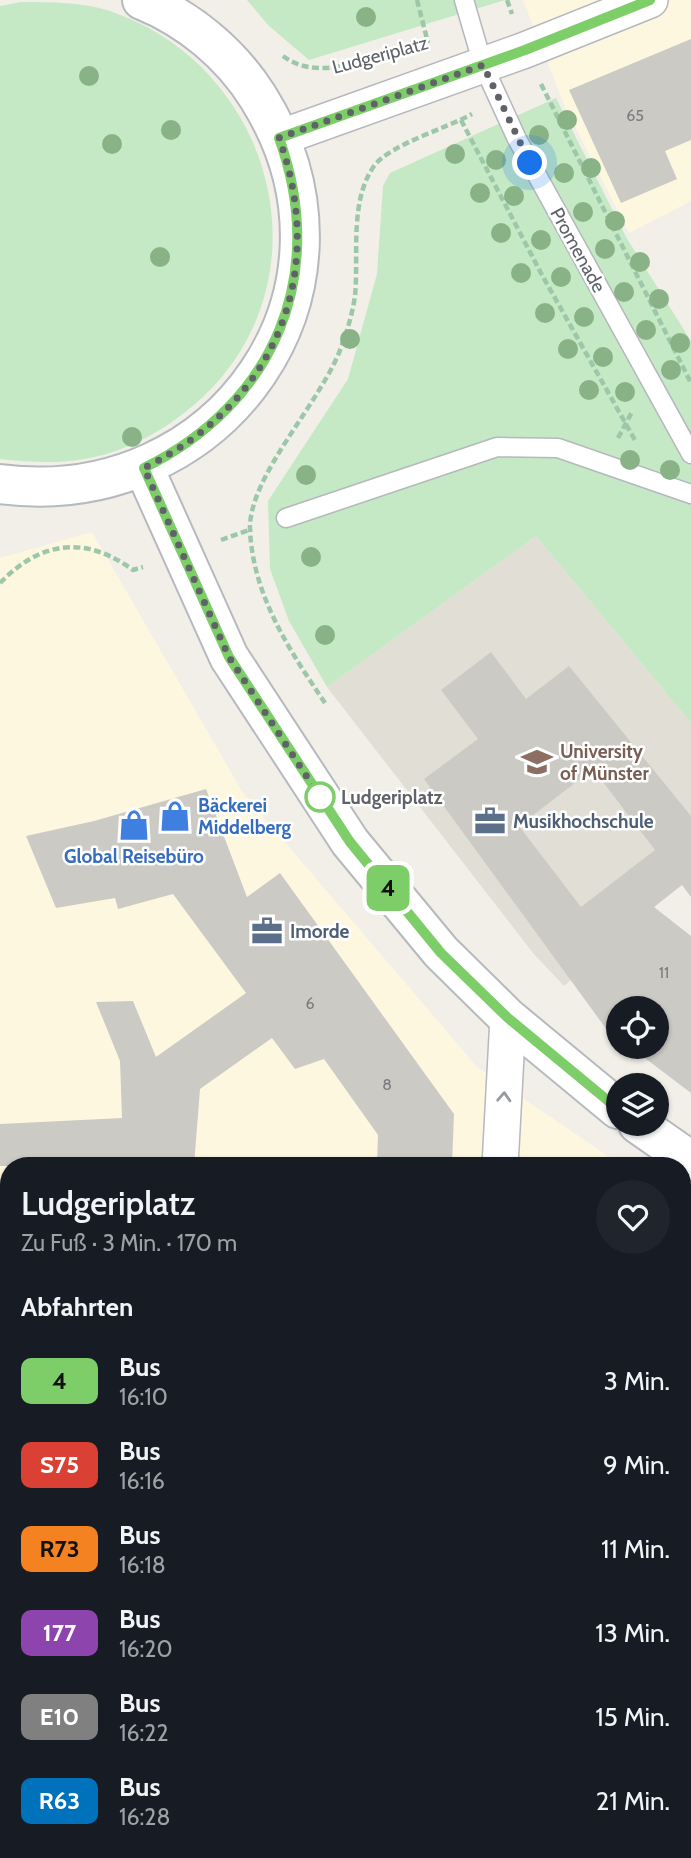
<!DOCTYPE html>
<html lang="de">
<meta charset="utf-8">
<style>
:root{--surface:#171b24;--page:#20242c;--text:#f1f3f6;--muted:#9ea1a6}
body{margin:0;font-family:Cabin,sans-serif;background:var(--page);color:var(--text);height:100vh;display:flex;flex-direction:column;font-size:26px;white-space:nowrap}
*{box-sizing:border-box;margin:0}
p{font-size:23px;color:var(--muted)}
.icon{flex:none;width:38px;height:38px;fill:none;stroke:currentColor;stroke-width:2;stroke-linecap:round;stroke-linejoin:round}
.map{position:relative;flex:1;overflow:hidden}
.side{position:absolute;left:0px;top:1157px;width:691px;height:702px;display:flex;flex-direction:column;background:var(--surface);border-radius:28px 28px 0 0;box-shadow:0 2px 5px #0004}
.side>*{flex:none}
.badge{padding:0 14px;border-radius:10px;font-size:24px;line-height:46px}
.controls{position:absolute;left:606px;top:996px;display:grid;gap:14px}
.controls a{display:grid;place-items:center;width:63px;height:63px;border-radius:50%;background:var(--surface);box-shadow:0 2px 5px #0004;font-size:35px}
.you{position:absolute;width:35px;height:35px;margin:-18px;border:5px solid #fff;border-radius:50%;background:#1a73e8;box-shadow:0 0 0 10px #1a73e833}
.map>.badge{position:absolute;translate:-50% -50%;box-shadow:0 0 0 4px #fff}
h2{padding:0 21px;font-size:26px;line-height:63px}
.round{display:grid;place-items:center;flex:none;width:74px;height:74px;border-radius:37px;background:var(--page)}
.summary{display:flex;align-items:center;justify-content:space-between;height:119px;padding:0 21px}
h1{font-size:33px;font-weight:600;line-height:52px}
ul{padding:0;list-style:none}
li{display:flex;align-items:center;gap:21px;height:84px;padding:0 21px}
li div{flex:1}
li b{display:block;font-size:26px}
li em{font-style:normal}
li .badge{min-width:77px;font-weight:700;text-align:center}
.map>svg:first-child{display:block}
</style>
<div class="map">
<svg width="691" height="1858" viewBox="0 0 691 1858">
<rect width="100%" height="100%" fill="#f1efe8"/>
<g fill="#fef7e0">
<path d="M523 0H691V201L629 233 565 107Z"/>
<path d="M92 532 243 793 477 1067 621 1165 9 1166V1850H682L683 1208 691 1213V1858H0V558Z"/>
</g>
<path fill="#e1ded6" d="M536 536 691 723V875L564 986 533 953 327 687Z"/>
<g fill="#c5e8c5">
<path d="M247 0H505L309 60 268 25Z"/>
<path d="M21 2C51 2 81 2 110 11 283 70 334 298 184 413 156 435 121 453 84 459 56 464 29 462 0 459V6Z"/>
<path d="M556 98 626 237 691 341V723L536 536 327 687 289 621 270 569 268 501 348 379 377 274 383 186 390 173Z"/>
</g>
<g fill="#cccac5" fill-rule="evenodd">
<path d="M691 39V140L665 151 677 179 621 203 569 90Z"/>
<path d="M491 652 526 699 569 666 691 816V897L682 885 654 907 691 936V1093L629 1046H656V1008H618V1038L607 1030 424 779 478 739 441 690ZM593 769 655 850 581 907 519 826Z"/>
<path d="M206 789 247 897 280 873 454 1114 452 1166H377L378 1135 324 1059 295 1069 272 1038 200 1089 194 1166H0V1124L122 1118 120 1061 96 1002 133 1001 156 1057 246 993 173 894 118 909 115 898 56 908 26 836 94 821Z"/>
</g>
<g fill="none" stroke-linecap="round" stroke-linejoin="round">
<defs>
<g id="lane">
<path d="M464 0 483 65 517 139 691 454"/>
<path d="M286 518 497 447 558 448 691 494"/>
</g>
<g id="street">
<path d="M279 138 525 50 650 0"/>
<path d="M500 1166 508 1018"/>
<path d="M458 1858V1850"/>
</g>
<g id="secondary">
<path d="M144 468 229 657 350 842 441 952 508 1018 618 1109"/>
<path d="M0 484C221 513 379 289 258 97 231 54 189 19 142 0"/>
<path d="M638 1124 691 1161"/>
</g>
</defs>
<use href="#lane" stroke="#b5b8bc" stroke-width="21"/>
<use href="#street" stroke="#b5b8bc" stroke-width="38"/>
<use href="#secondary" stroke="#b6babf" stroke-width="42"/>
<g stroke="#9cc7a9" stroke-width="4.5" stroke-dasharray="7 3.5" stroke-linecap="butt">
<path d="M417 0 428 43"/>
<path d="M507 0 512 14"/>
<path d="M283 56C317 81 357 61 394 51"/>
<path d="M541 84 691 383"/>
<path d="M461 120 542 275 636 442"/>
<path d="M618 438 632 412"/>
<path d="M221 540 252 529"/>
<path d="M0 583C41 541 85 535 133 570L143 567"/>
<path d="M325 703C290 651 253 596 250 530 248 475 325 399 343 342 348 328 353 311 355 296 359 254 349 202 374 166 389 145 447 128 472 114"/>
</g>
<use href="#lane" stroke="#fff" stroke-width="18"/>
<use href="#street" stroke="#fff" stroke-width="35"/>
<use href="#secondary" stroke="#fff" stroke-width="38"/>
</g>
<g fill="#89b387">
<circle cx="366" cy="17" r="10"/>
<circle cx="89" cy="76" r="10"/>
<circle cx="567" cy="120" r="10"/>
<circle cx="171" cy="130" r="10"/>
<circle cx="539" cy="135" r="10"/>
<circle cx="112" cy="144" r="10"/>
<circle cx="455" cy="154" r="10"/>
<circle cx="496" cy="160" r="10"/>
<circle cx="591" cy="168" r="10"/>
<circle cx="564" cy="173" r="10"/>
<circle cx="480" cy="193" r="10"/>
<circle cx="514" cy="196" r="10"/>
<circle cx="583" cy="212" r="10"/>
<circle cx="615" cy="221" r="10"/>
<circle cx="501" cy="233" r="10"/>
<circle cx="541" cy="240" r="10"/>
<circle cx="605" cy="249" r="10"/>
<circle cx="160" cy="257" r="10"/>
<circle cx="640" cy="262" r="10"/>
<circle cx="521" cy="273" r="10"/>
<circle cx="561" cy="277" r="10"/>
<circle cx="624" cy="292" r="10"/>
<circle cx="659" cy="299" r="10"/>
<circle cx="545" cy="313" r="10"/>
<circle cx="584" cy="317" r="10"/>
<circle cx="646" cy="330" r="10"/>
<circle cx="350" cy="339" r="10"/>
<circle cx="680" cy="343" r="10"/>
<circle cx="568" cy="349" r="10"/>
<circle cx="603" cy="357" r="10"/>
<circle cx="671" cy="370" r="10"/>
<circle cx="589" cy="390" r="10"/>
<circle cx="625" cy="392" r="10"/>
<circle cx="132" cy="437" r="10"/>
<circle cx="630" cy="460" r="10"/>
<circle cx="670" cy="470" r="10"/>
<circle cx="306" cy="475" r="10"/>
<circle cx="311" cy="557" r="10"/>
<circle cx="325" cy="635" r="10"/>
</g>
<defs><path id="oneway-chevron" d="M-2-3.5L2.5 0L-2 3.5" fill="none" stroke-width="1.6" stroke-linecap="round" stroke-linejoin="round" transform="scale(1.75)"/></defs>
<use stroke="#979a9d" href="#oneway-chevron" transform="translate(504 1097) rotate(-87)"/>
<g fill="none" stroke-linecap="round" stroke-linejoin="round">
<defs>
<path id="line" d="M618 1109 508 1018 441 953 350 842 229 657 144 468C274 404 329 276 279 138L525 50 650 0"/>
</defs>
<use href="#line" stroke="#fff" stroke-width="16"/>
<use href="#line" stroke="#7dce69" stroke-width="10"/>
<path stroke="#5f6368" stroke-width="7" stroke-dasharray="0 12.6" d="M320 797 229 657 144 468C274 404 329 276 279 138L483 65 530 163"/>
</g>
<defs>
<symbol id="university-bare" viewBox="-9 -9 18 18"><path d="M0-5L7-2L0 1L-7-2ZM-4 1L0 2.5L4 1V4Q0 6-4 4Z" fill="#8d6e63" stroke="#fff" stroke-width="2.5" paint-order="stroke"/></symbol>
<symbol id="shop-bare" viewBox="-9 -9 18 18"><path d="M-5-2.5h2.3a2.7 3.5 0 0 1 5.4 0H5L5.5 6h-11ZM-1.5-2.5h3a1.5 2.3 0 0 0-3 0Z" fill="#3f7fe0" stroke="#fff" stroke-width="2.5" paint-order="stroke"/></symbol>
<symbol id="office-bare" viewBox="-9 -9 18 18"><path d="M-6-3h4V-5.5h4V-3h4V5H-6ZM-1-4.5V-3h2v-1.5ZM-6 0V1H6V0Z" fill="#5c6f8a" stroke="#fff" stroke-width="2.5" paint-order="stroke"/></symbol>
</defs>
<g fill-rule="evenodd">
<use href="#university-bare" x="515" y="740" width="44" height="44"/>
<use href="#shop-bare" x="153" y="794" width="44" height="44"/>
<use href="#office-bare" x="468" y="799" width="44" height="44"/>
<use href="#shop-bare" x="112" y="803" width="44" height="44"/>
<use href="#office-bare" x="245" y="909" width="44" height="44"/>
</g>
<circle fill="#fff" stroke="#7dce69" stroke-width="3.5" cx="320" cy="797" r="14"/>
<g text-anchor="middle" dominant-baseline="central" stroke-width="5" stroke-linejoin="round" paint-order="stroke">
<g font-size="16" fill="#7a7d7f">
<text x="635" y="115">65</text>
<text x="664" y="972">11</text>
<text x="310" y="1003">6</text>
<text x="387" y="1084">8</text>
</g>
<g font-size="19" fill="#5f6368" stroke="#fff">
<text transform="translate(380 55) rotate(-15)">Ludgeriplatz</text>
<text transform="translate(578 250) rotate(61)">Promenade</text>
</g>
<g font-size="19" font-weight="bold" fill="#785e54" stroke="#fff" text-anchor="start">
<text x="560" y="751">University<tspan x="560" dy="22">of Münster</tspan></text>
</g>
<g font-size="19" font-weight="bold" fill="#5f6368" stroke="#fff" text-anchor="start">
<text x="341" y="797">Ludgeriplatz</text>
</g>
<g font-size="19" font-weight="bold" fill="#366cbe" stroke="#fff" text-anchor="start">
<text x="198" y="805">Bäckerei<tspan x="198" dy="22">Middelberg</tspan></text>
<text x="134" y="856" text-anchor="middle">Global Reisebüro</text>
</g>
<g font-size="19" font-weight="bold" fill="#4e5e75" stroke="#fff" text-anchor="start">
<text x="513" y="821">Musikhochschule</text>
<text x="290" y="931">Imorde</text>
</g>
</g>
</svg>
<div class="controls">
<a><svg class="icon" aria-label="locate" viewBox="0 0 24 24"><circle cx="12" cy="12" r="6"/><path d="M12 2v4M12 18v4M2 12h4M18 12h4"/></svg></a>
<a><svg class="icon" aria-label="layers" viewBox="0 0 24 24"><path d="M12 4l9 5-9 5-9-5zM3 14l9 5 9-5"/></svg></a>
</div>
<div class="you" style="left:530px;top:163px"></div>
<b class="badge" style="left:388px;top:888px;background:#7dce69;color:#111">4</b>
<section class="side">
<div class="summary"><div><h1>Ludgeriplatz</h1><p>Zu Fuß · 3 Min. · 170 m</p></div><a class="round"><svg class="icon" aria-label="heart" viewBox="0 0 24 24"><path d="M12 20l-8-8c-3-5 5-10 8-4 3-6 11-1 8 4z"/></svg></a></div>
<h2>Abfahrten</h2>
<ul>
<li><span class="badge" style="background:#7dce69;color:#111">4</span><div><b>Bus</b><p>16:10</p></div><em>3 Min.</em></li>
<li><span class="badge" style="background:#da4033;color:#fff">S75</span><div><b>Bus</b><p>16:16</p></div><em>9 Min.</em></li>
<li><span class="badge" style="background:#f58220;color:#111">R73</span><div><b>Bus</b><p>16:18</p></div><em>11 Min.</em></li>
<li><span class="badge" style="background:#8e44ad;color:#fff">177</span><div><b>Bus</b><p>16:20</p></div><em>13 Min.</em></li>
<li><span class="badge" style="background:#808080;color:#fff">E10</span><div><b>Bus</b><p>16:22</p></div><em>15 Min.</em></li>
<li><span class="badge" style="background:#0072bc;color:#fff">R63</span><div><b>Bus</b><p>16:28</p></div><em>21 Min.</em></li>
</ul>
</section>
</div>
